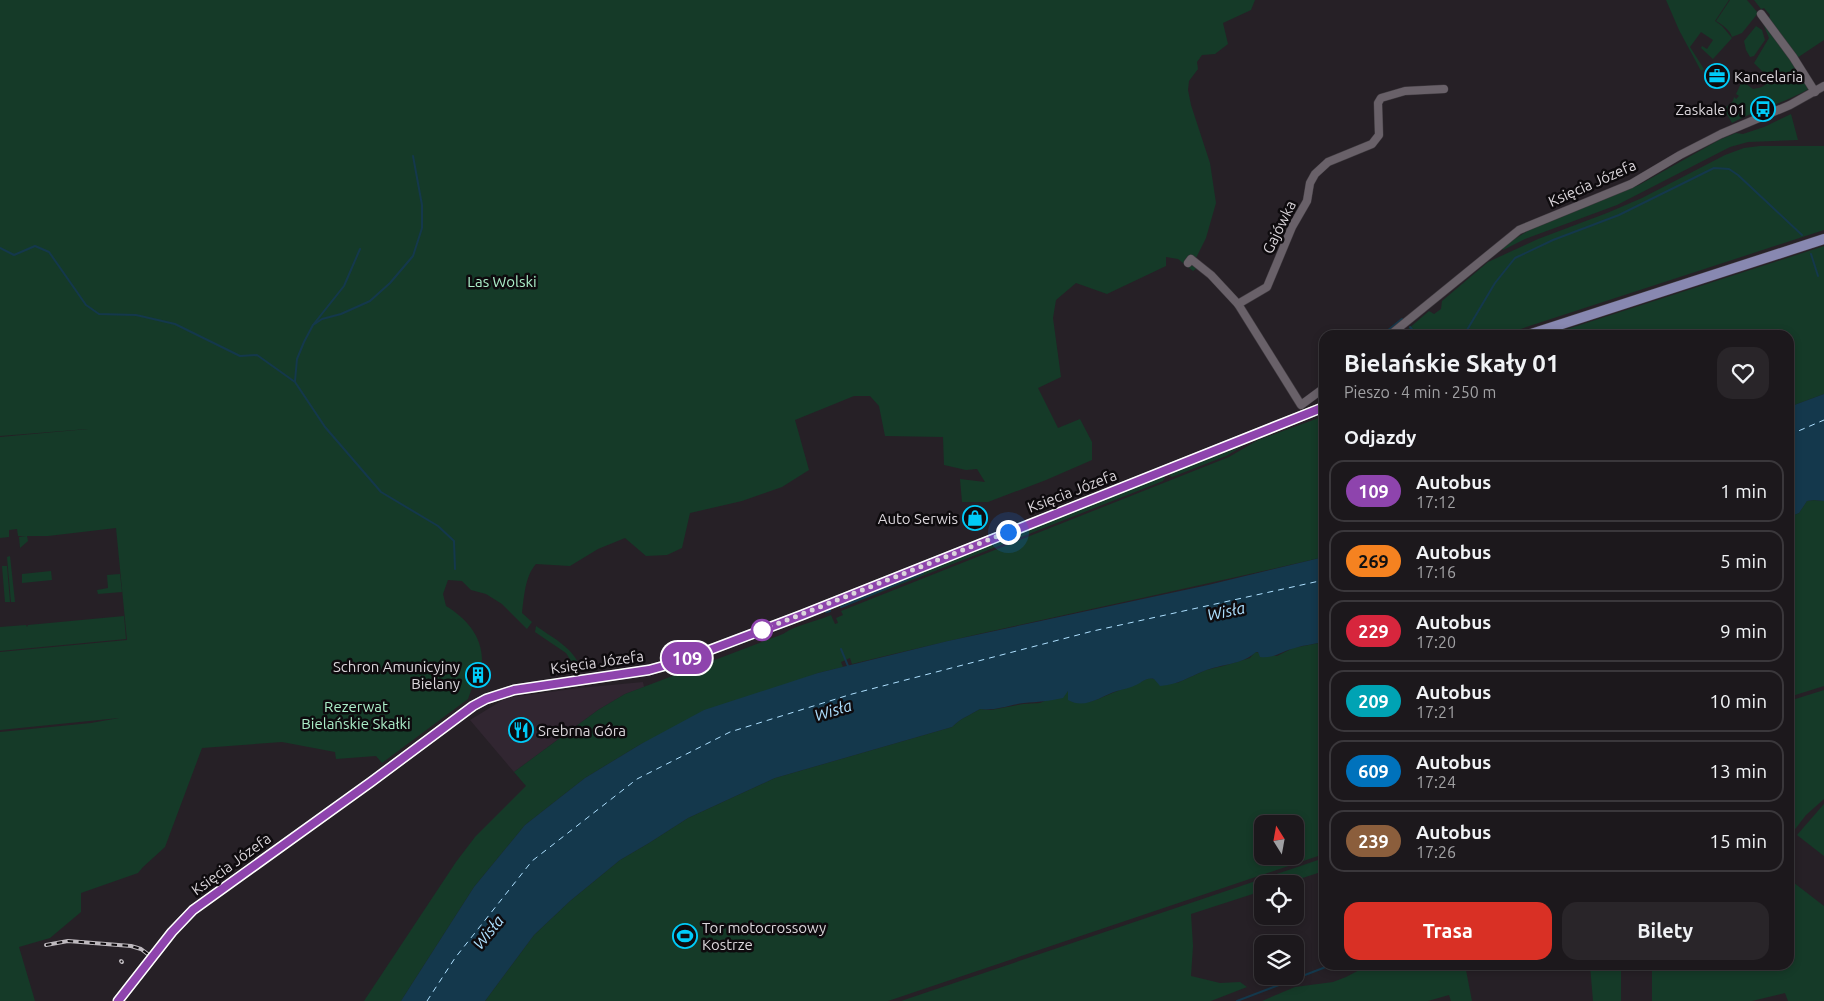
<!DOCTYPE html>
<html lang="pl">
<meta charset="utf-8">
<style>
:root{--surface:#1c181c;--page:#292529;--text:#f1f3f6;--muted:#a0a0a3;--line:#3a373b;--accent:#d93025}
body{margin:0;font-family:Ubuntu,sans-serif;background:var(--page);color:var(--text);height:100vh;display:flex;flex-direction:column;font-size:19px;white-space:nowrap}
*{box-sizing:border-box;margin:0}
p{font-size:16px;color:var(--muted)}
.icon{flex:none;width:28px;height:28px;fill:none;stroke:currentColor;stroke-width:2;stroke-linecap:round;stroke-linejoin:round}
.map{position:relative;flex:1;overflow:hidden}
.details{position:absolute;left:1319px;top:330px;width:475px;height:640px;display:flex;flex-direction:column;background:var(--surface);border-radius:15px;box-shadow:0 2px 8px #0003,0 0 0 1px var(--line)}
.details>*{flex:none}
.badge{padding:0 10px;border-radius:16px;font-size:18px;line-height:32px}
.needle{width:32px;rotate:349deg}
.fabs{position:absolute;left:1254px;top:815px;display:grid;gap:10px}
.fabs a{display:grid;place-items:center;width:50px;height:50px;border-radius:10px;background:var(--surface);box-shadow:0 2px 8px #0003,0 0 0 1px var(--line);font-size:25px}
.you{position:absolute;width:25px;height:25px;margin:-12px;border:4px solid #fff;border-radius:50%;background:#1a73e8;box-shadow:0 0 0 8px #1a73e833}
.map>.badge{position:absolute;translate:-50% -50%;box-shadow:0 0 0 2px #fff}
h2{padding:0 25px;font-size:19px;line-height:45px}
.round{display:grid;place-items:center;flex:none;width:52px;height:52px;border-radius:15px;background:var(--page)}
.head{display:flex;align-items:center;justify-content:space-between;height:85px;padding:0 25px}
h1{font-size:24px;font-weight:700;line-height:38px}
.button{display:flex;gap:10px;margin-top:auto;padding:10px 25px}
.button a{flex:1;height:58px;border-radius:15px;background:var(--accent);color:#fff;font-size:20px;font-weight:700;line-height:58px;text-align:center}
.button a+a{background:var(--page);color:var(--text)}
ul{padding:0;list-style:none}
li{display:flex;align-items:center;gap:15px;height:62px;margin:0 10px 8px;padding:0 15px;border:2px solid var(--line);border-radius:15px}
li div{flex:1}
li b{display:block;font-size:19px}
li em{font-style:normal}
li .badge{min-width:55px;font-weight:700;text-align:center}
.map>svg:first-child{display:block}
</style>
<div class="map">
<svg width="1824" height="1001" viewBox="0 0 1824 1001">
<rect width="100%" height="100%" fill="#262026"/>
<path fill="#312631" d="M643 682 644 687 625 694 598 710 514 772 470 720 506 698 579 688Z"/>
<g fill="#153a28" fill-rule="evenodd">
<path d="M0 0H1255L1251 10 1223 23 1228 44 1215 54 1202 55 1197 62 1198 69 1189 81 1188 90 1191 105 1210 163 1216 203 1206 238 1196 258 1201 265 1193 271 1178 259 1166 257V266L1107 294 1076 283 1056 300 1053 318 1061 377 1038 388 1058 428 1080 419 1092 442V460L1046 480 988 502H962L960 479 985 482 977 469 966 470 944 465 943 437 885 436 879 406 870 396H854L795 420 809 470 782 487 742 501 690 513 682 548 667 555 646 556 625 538 598 549 570 566 536 564C525 576 524 597 522 613L532 622 527 629 502 604 486 594 471 590 462 581 448 580 443 594 446 606C466 618 482 636 482 660L468 699 382 763 376 756 336 759 335 752 282 742 202 748 165 847 143 867 138 873 81 893V912L50 938 19 947 35 1001H0V732L91 723 119 718 0 730V652L127 640 116 528 48 536H27L28 541 20 548 19 537 26 536H18L17 529 9 530V537L0 538V437L88 429 0 436Z"/>
<path d="M1666 0H1729L1715 21 1722 26 1732 38 1713 59 1701 48 1702 46 1707 49 1713 40 1701 32 1690 47 1704 69 1701 71 1679 30Z"/>
<path d="M1730 0H1747L1758 13 1742 33 1732 37C1730 30 1723 25 1716 21Z"/>
<path d="M1754 0H1824V40L1797 58 1769 19 1770 15 1764 8 1761 9Z"/>
<path d="M1763 20 1810 88C1786 103 1757 109 1732 123L1724 109 1733 101 1734 97 1736 99 1739 96 1736 94 1742 81 1753 89C1761 88 1767 86 1769 78L1754 63 1769 38 1762 21Z"/>
<path d="M1756 26 1762 30 1765 40 1754 56 1750 57 1746 50 1744 41Z"/>
<path d="M1791 114 1798 140 1748 142 1730 147 1617 205 1525 239 1503 250 1502 247 1531 229 1639 185 1719 140 1736 133 1743 134 1764 127Z"/>
<path d="M1760 146H1824V230L1502 335H1401L1429 311 1434 314 1441 309 1442 301 1488 262 1538 239 1607 213 1642 198 1725 155 1744 148Z"/>
<path d="M1824 246V394L1789 407V335H1549Z"/>
<path d="M1324 416V557C1167 594 1009 625 852 664L850 658 841 662 843 667 818 673 641 744 585 778 525 825 474 887 401 1001H364L456 862 475 837 526 786 514 772 598 710 625 694 783 634C798 624 815 622 831 615L835 624 838 623 836 618 843 615 841 611 1229 457 1258 440Z"/>
<path d="M1243 446 1226 456 1172 477 1169 475V474Z"/>
<path d="M1163 476 1165 478 1163 481 841 608 840 605Z"/>
<path d="M1814 500 1824 501V686L1789 697V517L1799 513 1807 501Z"/>
<path d="M10 556 15 602H11L7 557Z"/>
<path d="M2 566H7L10 602H5Z"/>
<path d="M51 571 52 580 22 583V574Z"/>
<path d="M120 574 122 592 98 594 97 590 108 588 107 575Z"/>
<path d="M124 616 126 639 0 651V627L26 625 27 627 28 625Z"/>
<path d="M536 626C556 640 574 648 582 671L578 672 566 653 535 632Z"/>
<path d="M1324 642V854L888 1001H485L534 935 570 901 620 860 649 843 688 818 775 778 952 727C962 717 969 716 980 709L991 710 1023 704 1040 703 1068 691 1072 702C1094 704 1096 699 1115 692 1126 687 1137 684 1149 678L1177 683 1206 670 1223 666 1250 658 1255 652 1277 656 1293 648ZM1262 824H1295V856H1262Z"/>
<path d="M1824 690V799L1806 815 1789 837V701Z"/>
<path d="M1824 804V856L1797 835Z"/>
<path d="M1324 858V871L1284 884H1262V891L1191 914 1193 946 1191 976 1220 983 1240 982 1247 987 1211 1001H901Z"/>
<path d="M1789 879 1824 906V1001H1788L1785 993 1752 1001H1652V965H1789Z"/>
<path d="M1369 965H1465L1472 1001H1451L1449 995 1428 1001H1262L1295 987 1333 982 1346 977Z"/>
<path d="M1590 965H1621V1001H1593Z"/>
</g>
<g fill="#14384c">
<path d="M1824 394V501L1814 500 1807 501 1799 513 1789 517V407Z"/>
<path d="M1324 557V642C1314 644 1304 645 1295 648 1282 651 1274 659 1260 657L1258 652H1256C1242 665 1221 664 1204 671 1189 677 1177 685 1160 686L1154 679C1146 677 1143 682 1136 685 1130 688 1123 689 1117 691 1101 696 1085 710 1068 700V691L1063 698C1049 701 1038 702 1024 703 1008 705 995 711 980 709 969 716 962 717 952 727L775 778 688 818 649 843 620 860 570 901 534 935 485 1001H401L474 887 525 825 585 778 641 744 704 710 818 673 948 641 1208 585Z"/>
</g>
<g fill="none" stroke-linecap="round" stroke-linejoin="round">
<g stroke="#14384c" stroke-width="2">
<path d="M0 248 14 255 35 246 49 252 86 305 99 314 136 315 175 324 240 356 257 355 295 382 325 427 381 492 438 526 454 541 455 569"/>
<path d="M1811 254 1818 276"/>
<path d="M313 325 322 319 341 314 370 301 390 283 413 256 422 228V205L413 156"/>
<path d="M1410 327 1417 335"/>
<path d="M1382 335 1402 319 1403 320"/>
<path d="M1464 335 1495 283 1515 258 1553 240 1619 215 1714 168 1729 169 1738 175 1802 235"/>
<path d="M295 381 297 359 304 342 313 325 344 286 360 249"/>
<path d="M841 607 923 573"/>
<path d="M826 612 830 611"/>
<path d="M841 649 848 666"/>
<path d="M1237 1001 1331 965"/>
</g>
<g stroke="#aee0ff" stroke-width="1" stroke-dasharray="6 5" stroke-linecap="butt">
<path d="M1789 435 1824 420"/>
<path d="M427 1001 455 958 532 861 637 779 730 732 852 694 1093 631 1324 580"/>
</g>
<defs>
<g id="minor">
<path d="M1761 14 1793 57 1815 92"/>
<path d="M1188 263 1191 259 1211 275 1238 304 1301 405 1324 388"/>
<path d="M1238 304 1267 287 1292 227 1307 201 1310 183 1315 174 1328 162 1372 144 1379 135 1378 103 1381 98 1405 91 1444 89"/>
<path d="M1390 335 1519 230 1631 184 1680 155 1721 134 1790 105 1824 86"/>
</g>
<g id="major">
<path d="M1528 335 1824 239"/>
<path d="M118 1001 172 932 193 910 371 782 473 706 486 699 514 690 649 670 678 662 802 615 1324 407"/>
</g>
</defs>
<use href="#minor" stroke="#403b40" stroke-width="9"/>
<use href="#major" stroke="#403b40" stroke-width="11"/>
<use href="#minor" stroke="#696169" stroke-width="8"/>
<use href="#major" stroke="#8888b1" stroke-width="10"/>
<defs>
<g id="rail">
<path d="M46 945 68 941 131 946 141 949 149 955"/>
<path d="M121 961 122 962"/>
</g>
</defs>
<use href="#rail" stroke="#beb9be" stroke-width="4"/>
<use href="#rail" stroke="#0e0b0e" stroke-width="2" stroke-dasharray="5.5" stroke-linecap="butt"/>
</g>
<g fill="none" stroke-linecap="round" stroke-linejoin="round">
<defs>
<path id="line" d="M118 1001 172 932 193 910 371 782 473 706 486 699 514 690 649 670 678 662 802 615 1324 407"/>
</defs>
<use href="#line" stroke="#fff" stroke-width="11"/>
<use href="#line" stroke="#8e44ad" stroke-width="8"/>
<path stroke="#dbd6db" stroke-width="5" stroke-dasharray="0 9" d="M762 630 1008 532"/>
</g>
<defs>
<symbol id="office-ring" viewBox="-11 -11 22 22"><circle r="9.5" fill="#0e0b0e" stroke="#00cbf8" stroke-width="1.5"/><path d="M-6-3h4V-5.5h4V-3h4V5H-6ZM-1-4.5V-3h2v-1.5ZM-6 0V1H6V0Z" fill="#00cbf8"/></symbol>
<symbol id="bus-ring" viewBox="-11 -11 22 22"><circle r="9.5" fill="#0e0b0e" stroke="#00cbf8" stroke-width="1.5"/><path d="M-5-6H5V4H4V6H2V4H-2V6H-4V4H-5ZM-3.5-4V0h7V-4ZM-3.5 1.2v1.5H-2V1.2ZM2 1.2v1.5H3.5V1.2Z" fill="#00cbf8"/></symbol>
<symbol id="shop-ring" viewBox="-11 -11 22 22"><circle r="9.5" fill="#0e0b0e" stroke="#00cbf8" stroke-width="1.5"/><path d="M-5-2.5h2.3a2.7 3.5 0 0 1 5.4 0H5L5.5 6h-11ZM-1.5-2.5h3a1.5 2.3 0 0 0-3 0Z" fill="#00cbf8"/></symbol>
<symbol id="building-ring" viewBox="-11 -11 22 22"><circle r="9.5" fill="#0e0b0e" stroke="#00cbf8" stroke-width="1.5"/><path d="M-4-6H4V6H1V3H-1V6H-4ZM-2.5-4.3h1.7v1.8h-1.7ZM.8-4.3h1.7v1.8H.8ZM-2.5-1h1.7V.8h-1.7ZM.8-1h1.7V.8H.8Z" fill="#00cbf8"/></symbol>
<symbol id="restaurant-ring" viewBox="-11 -11 22 22"><circle r="9.5" fill="#0e0b0e" stroke="#00cbf8" stroke-width="1.5"/><path d="M-5-6h1v4h1v-4h1v4h1v-4h1v5L-1.5 .5V6h-2V.5L-5-1ZM5-6V6H3V1.5H1.5Q1.5-4 5-6Z" fill="#00cbf8"/></symbol>
<symbol id="stadium-ring" viewBox="-11 -11 22 22"><circle r="9.5" fill="#0e0b0e" stroke="#00cbf8" stroke-width="1.5"/><path d="M0-5a6.5 5 0 1 0 0 10a6.5 5 0 1 0 0-10ZM-3.5-1.8h7v3.6h-7Z" fill="#00cbf8"/></symbol>
</defs>
<g fill-rule="evenodd">
<use href="#office-ring" x="1703" y="62" width="28" height="28"/>
<use href="#bus-ring" x="1749" y="95" width="28" height="28"/>
<use href="#shop-ring" x="961" y="504" width="28" height="28"/>
<use href="#building-ring" x="464" y="661" width="28" height="28"/>
<use href="#restaurant-ring" x="507" y="716" width="28" height="28"/>
<use href="#stadium-ring" x="671" y="922" width="28" height="28"/>
</g>
<circle fill="#fff" stroke="#8e44ad" stroke-width="2.5" cx="762" cy="630" r="10"/>
<g text-anchor="middle" dominant-baseline="central" stroke-width="5" stroke-linejoin="round" paint-order="stroke">
<g font-size="15" fill="#dbd6db" stroke="#0e0b0e" text-anchor="start">
<text x="1734" y="76">Kancelaria</text>
<text x="1746" y="109" text-anchor="end">Zaskale 01</text>
<text x="958" y="518" text-anchor="end">Auto Serwis</text>
<text x="460" y="666" text-anchor="end">Schron Amunicyjny<tspan x="460" dy="17">Bielany</tspan></text>
<text x="538" y="730">Srebrna Góra</text>
<text x="702" y="927">Tor motocrossowy<tspan x="702" dy="17">Kostrze</tspan></text>
</g>
<g font-size="15" fill="#dbd6db" stroke="#0e0b0e">
<text transform="translate(1592 183) rotate(-24)">Księcia Józefa</text>
<text transform="translate(1279 227) rotate(-64)">Gajówka</text>
<text transform="translate(1072 491) rotate(-21)">Księcia Józefa</text>
<text transform="translate(597 662) rotate(-8)">Księcia Józefa</text>
<text transform="translate(231 864) rotate(-36)">Księcia Józefa</text>
</g>
<g font-size="15" fill="#abedc8" stroke="#0e0b0e">
<text x="502" y="281">Las Wolski</text>
<text x="356" y="706">Rezerwat<tspan x="356" dy="17">Bielańskie Skałki</tspan></text>
</g>
<g font-size="16" font-style="italic" fill="#aee0ff" stroke="#0e0b0e">
<text transform="translate(1226 611) rotate(-12)">Wisła</text>
<text transform="translate(833 710) rotate(-17)">Wisła</text>
<text transform="translate(488 932) rotate(-51)">Wisła</text>
</g>
</g>
</svg>
<div class="fabs">
<a><svg class="needle" viewBox="-14 -14 28 28"><path d="M0-13l5 13h-10z" fill="#e53935"/><path d="M0 13l5-13h-10z" fill="#a0a0a3"/></svg></a>
<a><svg class="icon" aria-label="locate" viewBox="0 0 24 24"><circle cx="12" cy="12" r="6"/><path d="M12 2v4M12 18v4M2 12h4M18 12h4"/></svg></a>
<a><svg class="icon" aria-label="layers" viewBox="0 0 24 24"><path d="M12 4l9 5-9 5-9-5zM3 14l9 5 9-5"/></svg></a>
</div>
<div class="you" style="left:1008px;top:532px"></div>
<b class="badge" style="left:687px;top:658px;background:#8e44ad;color:#fff">109</b>
<section class="details">
<div class="head"><div><h1>Bielańskie Skały 01</h1><p>Pieszo · 4 min · 250 m</p></div><a class="round"><svg class="icon" aria-label="heart" viewBox="0 0 24 24"><path d="M12 20l-8-8c-3-5 5-10 8-4 3-6 11-1 8 4z"/></svg></a></div>
<h2>Odjazdy</h2>
<ul>
<li><span class="badge" style="background:#8e44ad;color:#fff">109</span><div><b>Autobus</b><p>17:12</p></div><em>1 min</em></li>
<li><span class="badge" style="background:#f58220;color:#111">269</span><div><b>Autobus</b><p>17:16</p></div><em>5 min</em></li>
<li><span class="badge" style="background:#d7263d;color:#fff">229</span><div><b>Autobus</b><p>17:20</p></div><em>9 min</em></li>
<li><span class="badge" style="background:#00a3b4;color:#fff">209</span><div><b>Autobus</b><p>17:21</p></div><em>10 min</em></li>
<li><span class="badge" style="background:#0072bc;color:#fff">609</span><div><b>Autobus</b><p>17:24</p></div><em>13 min</em></li>
<li><span class="badge" style="background:#8b5e3c;color:#fff">239</span><div><b>Autobus</b><p>17:26</p></div><em>15 min</em></li>
</ul>
<div class="button"><a>Trasa</a><a>Bilety</a></div>
</section>
</div>
